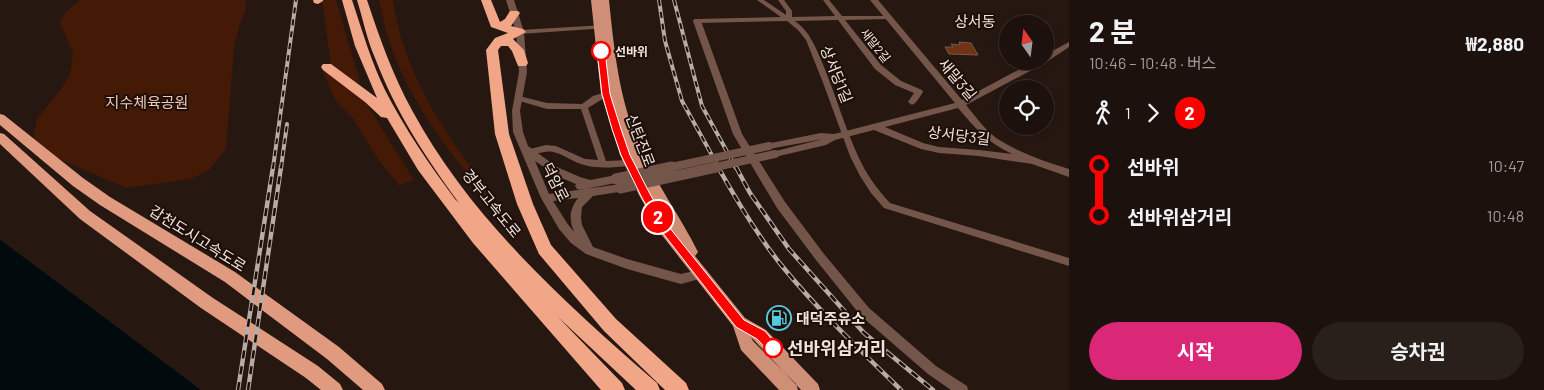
<!DOCTYPE html>
<html lang="ko">
<meta charset="utf-8">
<style>
:root{--surface:#1c110d;--page:#291f1b;--text:#f1f3f6;--muted:#a09d9d;--line:#3a312e;--accent:#db2777}
body{margin:0;font-family:Barlow,"Noto Sans KR",sans-serif;background:var(--page);color:var(--text);height:100vh;display:flex;flex-direction:column;font-size:19px;white-space:nowrap}
*{box-sizing:border-box;margin:0}
p{font-size:16px;color:var(--muted)}
.icon{flex:none;width:28px;height:28px;fill:none;stroke:currentColor;stroke-width:2;stroke-linecap:round;stroke-linejoin:round}
.map{position:relative;flex:1;overflow:hidden}
.side{display:flex;flex-direction:column;background:var(--surface);width:475px}
.side>*{flex:none}
.badge{padding:0 10px;border-radius:16px;font-size:18px;line-height:32px}
.needle{width:32px;rotate:346deg}
.fabs{position:absolute;left:999px;top:15px;display:grid;gap:10px}
.fabs a{display:grid;place-items:center;width:55px;height:55px;border-radius:50%;background:var(--surface);box-shadow:0 2px 8px #0003,0 0 0 1px var(--line);font-size:25px}
.map>.badge{position:absolute;translate:-50% -50%;box-shadow:0 0 0 2px #fff}
.legs{display:flex;align-items:center;gap:8px;height:55px;padding:0 20px;font-size:16px}
.legs p{margin-inline-start:auto}
.headline{display:flex;align-items:center;justify-content:space-between;height:85px;padding:0 20px}
h1{font-size:28px;font-weight:700;line-height:38px}
.primary-button{display:flex;gap:10px;margin-top:auto;padding:10px 20px}
.primary-button a{flex:1;height:58px;border-radius:30px;background:var(--accent);color:#fff;font-size:20px;font-weight:700;line-height:58px;text-align:center}
.primary-button a+a{background:var(--page);color:var(--text)}
ul{padding:0 20px;list-style:none}
li{display:flex;align-items:center;gap:18px;height:50px;font-size:19px}
li i{display:grid;place-items:center;width:8px;height:100%;margin:0 6px;background:currentColor}
li i::after{content:'';width:12px;height:12px;margin:-6px;border:4px solid;border-radius:50%;background:var(--surface)}
li p{margin-inline-start:auto}
li:first-child i{background:linear-gradient(#0000 50%,currentColor 0)}
li:last-child i{background:linear-gradient(currentColor 50%,#0000 0)}
main{display:flex;flex:1;min-height:0}
.map>svg:first-child{display:block}
</style>
<main>
<div class="map">
<svg width="1069" height="390" viewBox="0 0 1069 390">
<rect width="100%" height="100%" fill="#261711"/>
<g fill="#441a07">
<path d="M80 0H245L246 9 239 26 234 47 226 149 208 171 190 179 127 188 59 159 33 140 37 119 61 89 70 75 73 54 60 21 66 12Z"/>
<path d="M322 0H336L360 82 356 83 331 66Z"/>
<path d="M379 0H393C404 78 450 142 498 203L493 205C454 159 405 96 388 37 384 25 382 12 379 0Z"/>
<path d="M328 71 364 100 414 180 399 185 378 159 352 117 335 100 323 72Z"/>
</g>
<path fill="#010a0d" d="M0 240 2 241 201 390H0Z"/>
<path fill="#723214" stroke="#6e5b53" d="M959 42 971 43 978 55 949 54 945 47H953L951 44 960 45Z"/>
<g fill="none" stroke-linecap="round" stroke-linejoin="round">
<g fill="#745549" fill-rule="evenodd">
<path d="M757 0H764L786 15V11L778 0H784L792 11V17L835 16 823 0H829L842 16H890L891 17 888 19 845 20 881 65 901 81 922 90 923 92C920 96 917 103 912 105L908 102 914 93 895 85 875 69 838 20 795 21C810 32 815 46 822 62 835 93 844 125 858 156 866 174 877 189 890 203L1069 258V266L884 208 871 193 860 176 850 156 822 80 806 40 798 30 787 21 697 23 694 21 697 19 781 17Z"/>
<path d="M605 25 608 27 607 28 520 34 517 32 520 30Z"/>
<path d="M606 92 610 94C604 99 595 103 588 108L606 161 629 160 633 163 632 165C619 168 594 169 581 164 572 161 563 154 553 152 544 150 535 156 526 154L525 152 526 150 546 145 556 146 585 159 598 160 581 109H547L516 100 515 98 516 96H519L547 103 582 104 593 96Z"/>
</g>
<g fill="#745549" fill-rule="evenodd">
<path d="M506 0H514L524 32 527 72 520 111 523 132 528 146 557 167 580 177 590 180 616 175 621 179 616 183 580 190 577 189 575 186 576 184 557 176 535 161 549 194 621 184 625 185 626 188 625 191 593 196 582 207 581 218 582 225 593 247 627 259 681 274 703 269 707 271 709 274 707 277 681 284 627 269 586 254 571 243 559 229 541 198 513 132 512 111 519 72 516 32ZM578 198C569 210 569 219 574 232L567 223 553 201Z"/>
<path d="M870 0H878L962 100 1035 61H1045V55L1069 42V47L1045 63 966 105C977 118 987 133 1001 141 1022 154 1046 162 1069 169V177L1032 164 979 156 939 153 921 149 874 130 835 140 826 145 775 157 772 156 770 154 772 152 823 139 769 149 764 146 766 144 821 133 834 134 955 103ZM958 108C977 130 986 141 1012 154L979 150 939 147 923 143 885 127Z"/>
<path d="M694 19H697L701 21 742 134 785 202 824 254 869 308 936 366 967 386 968 390H951L928 374 861 316 816 260 777 208 733 134 693 21Z"/>
</g>
<path fill="#ce8f76" fill-rule="evenodd" d="M591 0H609C614 49 619 99 639 145 655 182 680 216 698 252L695 256 745 318 766 330 818 384 820 390H801L751 337 753 341 796 384 798 390H779L741 350 733 326 661 234 639 195 620 155 601 94Z"/>
<g fill="#e09a7f" fill-rule="evenodd">
<path d="M0 114 4 115 83 178 110 197 235 272 339 347 382 384 385 390H363L327 359 225 282 100 205 73 186 0 125Z"/>
<path d="M0 133 4 134 90 211 213 298 318 366 340 384 343 390H321L306 378 201 308 80 219 0 144Z"/>
</g>
<g fill="#f2a688" fill-rule="evenodd">
<path d="M313 0H323V1L318 4 314 3Z"/>
<path d="M342 0H352C362 30 371 61 385 90 405 129 429 164 455 199L459 203C426 158 395 111 375 58 367 40 363 19 357 0H367C380 39 393 76 413 112 471 219 566 304 657 383L660 390H636L558 317 622 383 625 390H601L473 243 418 170 387 118 381 117 365 102 323 70 321 67 323 64H331L377 98 355 46Z"/>
<path d="M481 0H491L500 22 505 19 510 11H518L520 13 511 26 523 29 526 32 513 39 524 50 528 63 526 66H518L512 51 508 46H501L498 50 509 134 533 204 551 245 616 319 686 383 689 390H665L604 331 539 254 517 204 495 134 486 50 495 38 508 33 491 27Z"/>
</g>
<defs>
<g id="rail-far1">
<path d="M659 0 665 41 682 101 719 168"/>
<path d="M674 0 702 106 736 168"/>
<path d="M273 168 296 0"/>
<path d="M281 168 287 124"/>
</g>
<g id="rail">
<path d="M718 167C737 201 757 235 782 266 818 310 860 350 901 390"/>
<path d="M736 167 750 193 789 249 864 333 933 390"/>
<path d="M238 390 273 167"/>
<path d="M248 390 281 167"/>
</g>
</defs>
<use href="#rail-far1" stroke="#b8aca7" stroke-width="4"/>
<use href="#rail" stroke="#b8aca7" stroke-width="4.5"/>
<use href="#rail-far1" stroke="#1d0e08" stroke-width="2" stroke-dasharray="6" stroke-linecap="butt"/>
<use href="#rail" stroke="#1d0e08" stroke-width="2.5" stroke-dasharray="8" stroke-linecap="butt"/>
<g stroke="#745549" stroke-width="8">
<path d="M667 168 769 146"/>
<path d="M711 168 775 154"/>
</g>
<g stroke="#745549" stroke-width="11">
<path d="M616 179 672 167"/>
<path d="M621 188 717 167"/>
</g>
</g>
<path fill="#f00" stroke="#fff" d="M601 49 605 51 610 94 621 129 630 155 650 194 669 227 744 320 765 331 779 348 778 352 773 354 769 352 757 339 736 327 662 232 642 198 621 155 612 129 602 94 597 51Z"/>
<defs>
<symbol id="fuel-ring" viewBox="-11 -11 22 22"><circle r="9.5" fill="#1d0e08" stroke="#54cadd" stroke-width="1.5"/><path d="M-5.5-6h7V0h2V4h1.3V-2.5L3-4.5l.8-.8L6-3V5H2.5V1h-1V6h-7ZM-4.2-4.7v3.2H.2V-4.7Z" fill="#54cadd"/></symbol>
</defs>
<g fill-rule="evenodd">
<use href="#fuel-ring" x="765" y="304" width="28" height="28"/>
</g>
<g fill="#fff" stroke="#f00" stroke-width="2.5">
<circle cx="601" cy="51" r="9"/>
<circle cx="773" cy="348" r="9"/>
</g>
<g text-anchor="middle" dominant-baseline="central" stroke-width="4" stroke-linejoin="round" paint-order="stroke">
<g font-size="12" fill="#efe4df" stroke="#1d0e08">
<text transform="translate(876 45) rotate(51)">새말2길</text>
</g>
<g font-size="12" font-weight="bold" fill="#efe4df" stroke="#1d0e08" text-anchor="start">
<text x="615" y="51">선바위</text>
</g>
<g font-size="15" fill="#efe4df" stroke="#1d0e08">
<text x="975" y="21">상서동</text>
</g>
<g font-size="15" fill="#efe4df" stroke="#1d0e08">
<text transform="translate(837 74) rotate(68)">상서당1길</text>
<text transform="translate(958 79) rotate(50)">새말3길</text>
<text transform="translate(959 135) rotate(7)">상서당3길</text>
<text transform="translate(641 140) rotate(69)">신탄진로</text>
<text transform="translate(556 182) rotate(63)">덕암로</text>
<text transform="translate(492 203) rotate(51)">경부고속도로</text>
<text transform="translate(198 238) rotate(32)">갑천도시고속도로</text>
</g>
<g font-size="15" fill="#f2c9b9" stroke="#1d0e08">
<text x="147" y="102">지수체육공원</text>
</g>
<g font-size="15" font-weight="bold" fill="#efe4df" stroke="#1d0e08" text-anchor="start">
<text x="796" y="318">대덕주유소</text>
</g>
<g font-size="18" font-weight="bold" fill="#efe4df" stroke="#1d0e08" text-anchor="start">
<text x="787" y="348">선바위삼거리</text>
</g>
</g>
</svg>
<div class="fabs">
<a><svg class="needle" viewBox="-14 -14 28 28"><path d="M0-13l5 13h-10z" fill="#e53935"/><path d="M0 13l5-13h-10z" fill="#a09d9d"/></svg></a>
<a><svg class="icon" aria-label="locate" viewBox="0 0 24 24"><circle cx="12" cy="12" r="6"/><path d="M12 2v4M12 18v4M2 12h4M18 12h4"/></svg></a>
</div>
<b class="badge" style="left:658px;top:217px;background:#f00;color:#fff">2</b>
</div>
<section class="side">
<div class="headline"><div><h1>2 분</h1><p>10:46 – 10:48 · 버스</p></div><b>₩2,880</b></div>
<div class="legs"><svg class="icon" aria-label="walk" viewBox="0 0 24 24"><circle cx="13" cy="4" r="2"/><path d="M13 8l-2 6 4 7M11 14l-3 7M7 12l3-4h3l4 4"/></svg>1<svg class="icon" aria-label="forward" viewBox="0 0 24 24"><path d="M9 5l7 7-7 7"/></svg><b class="badge" style="background:#f00;color:#fff">2</b></div>
<ul>
<li><i style="color:#f00"></i><b>선바위</b><p>10:47</p></li>
<li><i style="color:#f00"></i><b>선바위삼거리</b><p>10:48</p></li>
</ul>
<div class="primary-button"><a>시작</a><a>승차권</a></div>
</section>
</main>
